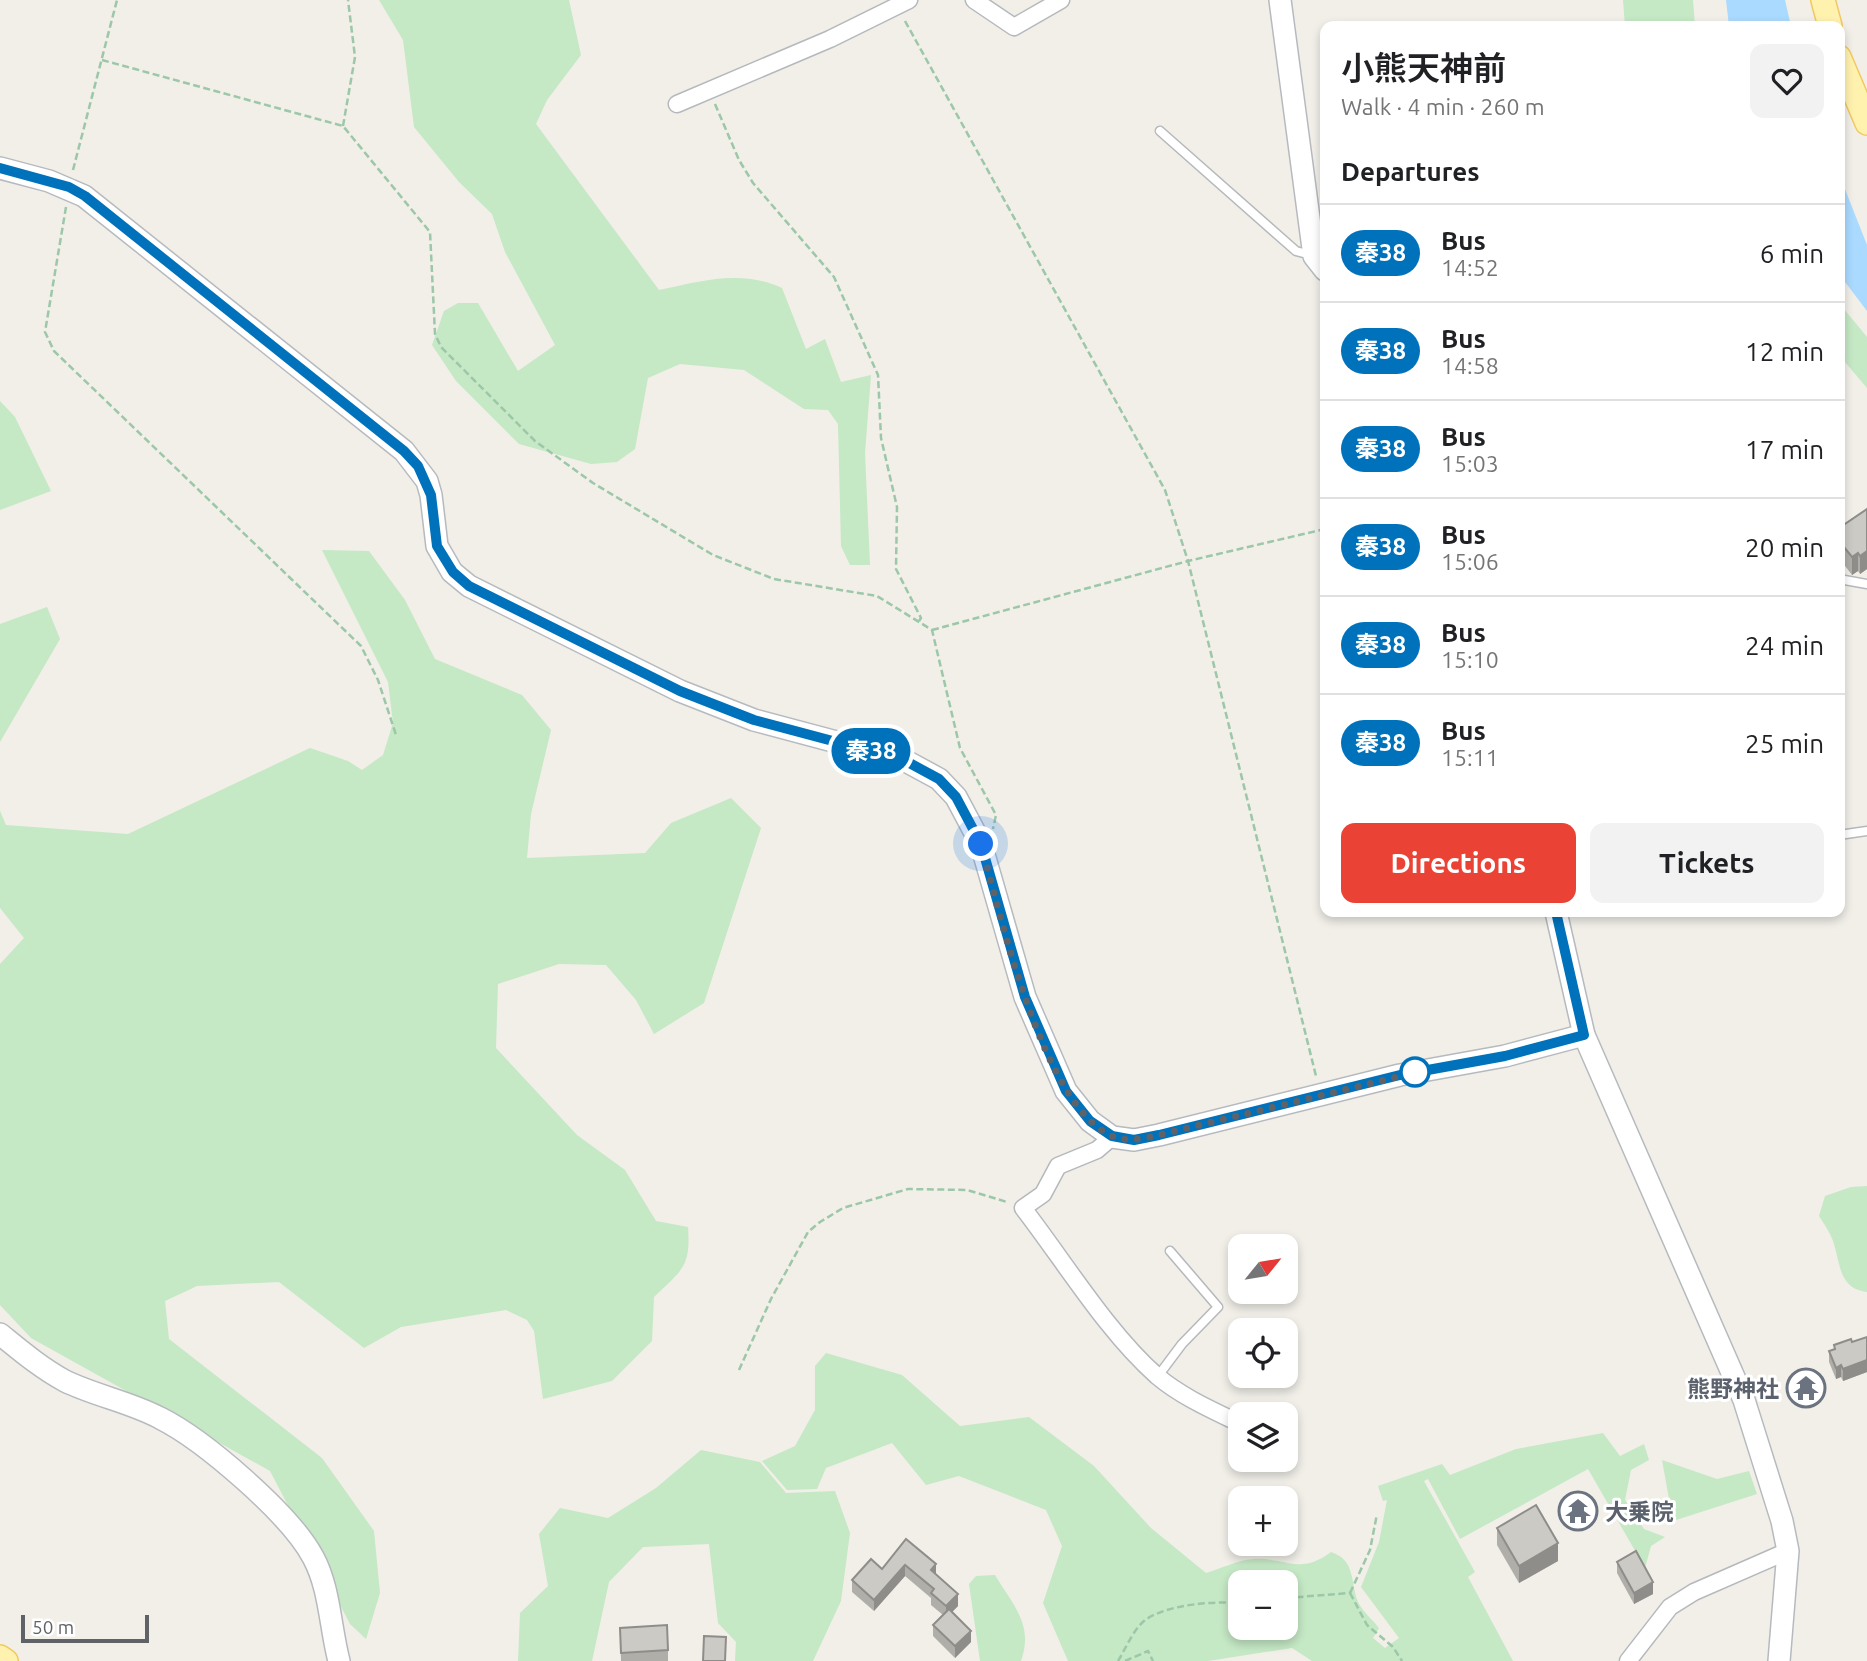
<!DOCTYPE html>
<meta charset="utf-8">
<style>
:root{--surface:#fff;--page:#f2f2f2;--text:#202124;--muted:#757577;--line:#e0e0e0;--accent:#ea4335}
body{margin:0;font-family:Ubuntu,"Noto Sans JP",sans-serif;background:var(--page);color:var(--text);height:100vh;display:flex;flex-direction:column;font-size:26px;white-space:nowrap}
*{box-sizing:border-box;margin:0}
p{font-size:23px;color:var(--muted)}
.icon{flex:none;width:38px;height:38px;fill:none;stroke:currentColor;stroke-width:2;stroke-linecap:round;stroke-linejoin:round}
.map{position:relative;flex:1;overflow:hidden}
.sheet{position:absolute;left:1320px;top:21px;width:525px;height:896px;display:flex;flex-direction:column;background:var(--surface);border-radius:14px;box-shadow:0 4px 10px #0003}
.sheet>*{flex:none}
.badge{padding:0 14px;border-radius:23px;font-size:24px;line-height:46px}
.needle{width:46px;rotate:60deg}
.fabs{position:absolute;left:1228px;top:1234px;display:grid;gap:14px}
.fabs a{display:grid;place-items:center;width:70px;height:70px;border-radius:14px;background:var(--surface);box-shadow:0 4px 10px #0003;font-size:35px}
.scale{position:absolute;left:21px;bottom:18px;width:128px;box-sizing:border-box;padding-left:7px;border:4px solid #5f6368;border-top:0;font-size:19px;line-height:24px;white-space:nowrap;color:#5f6368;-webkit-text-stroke:5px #fff;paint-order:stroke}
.you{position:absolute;width:35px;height:35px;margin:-18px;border:5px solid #fff;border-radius:50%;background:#1a73e8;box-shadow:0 0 0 10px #1a73e833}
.map>.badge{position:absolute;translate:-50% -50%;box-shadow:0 0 0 4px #fff}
h2{padding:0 21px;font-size:26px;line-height:63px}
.round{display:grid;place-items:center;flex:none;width:74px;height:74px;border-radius:14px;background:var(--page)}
.head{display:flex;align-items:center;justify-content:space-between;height:119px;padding:0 21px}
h1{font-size:33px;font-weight:600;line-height:52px}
.button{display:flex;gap:14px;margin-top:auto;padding:14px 21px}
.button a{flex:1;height:80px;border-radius:14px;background:var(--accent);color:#fff;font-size:28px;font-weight:600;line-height:80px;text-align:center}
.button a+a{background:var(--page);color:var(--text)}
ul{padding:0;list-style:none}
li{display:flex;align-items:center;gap:21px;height:98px;padding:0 21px;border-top:2px solid var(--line)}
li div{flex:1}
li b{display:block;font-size:26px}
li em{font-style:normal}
li .badge{min-width:77px;font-weight:700;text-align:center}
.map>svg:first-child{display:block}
</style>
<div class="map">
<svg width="1867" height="1661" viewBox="0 0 1867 1661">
<rect width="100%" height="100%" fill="#f1efe8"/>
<g fill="#c5e8c5" fill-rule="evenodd">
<path d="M379 0H569L581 55 547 100 536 124 659 290C701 281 741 269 782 288L806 349 825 339 841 382 871 375 865 453 870 565H850L841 546 838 424 828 410 804 409 744 370 680 364 648 378 635 449 617 462 591 464 519 444 456 381 432 345 444 311 458 303H478L518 371 555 345 505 252 492 214 459 182 414 127 403 40Z"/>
<path d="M1623 0H1693L1695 26H1625Z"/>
<path d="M1839 303 1867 337V388L1839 355Z"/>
<path d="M0 401 15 417 51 491 0 510Z"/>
<path d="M322 550 369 551 405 600 435 659 522 695 551 730 531 814 527 858 645 853 671 823 731 798 761 828 704 1003 654 1034 636 1000 606 965 559 964 498 984 496 1048 577 1135 625 1170 656 1221 688 1227C691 1267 682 1270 654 1297L652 1341 612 1381 543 1399 534 1331 527 1320 506 1310 401 1327 364 1348 279 1282 197 1286 165 1301 169 1339 322 1458 374 1531 380 1593 366 1639 350 1624 270 1471 31 1338 0 1305V964L24 938 0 908V811L6 825 128 834 310 748 348 761 362 770 383 755 393 723 388 682Z"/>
<path d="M47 607 60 639 0 742V624Z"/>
<path d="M1867 1186V1292C1838 1288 1841 1264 1833 1241 1830 1232 1824 1224 1819 1216L1825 1196 1851 1187Z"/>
<path d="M826 1353 902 1375 960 1426 1029 1417 1094 1466 1151 1528 1206 1573C1220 1569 1238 1560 1253 1559 1286 1557 1299 1576 1331 1552 1356 1560 1350 1582 1358 1602 1362 1611 1373 1620 1379 1628L1373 1638 1385 1648 1399 1638 1361 1587 1379 1542 1387 1500 1383 1501 1378 1486 1442 1464 1450 1475 1516 1449 1603 1433 1620 1456 1644 1444 1649 1460 1631 1470 1625 1500 1644 1529 1665 1537 1651 1546 1645 1568 1588 1469 1460 1539 1428 1479 1424 1481 1475 1572 1468 1577 1513 1661H1312L1292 1648 1208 1661H1068L1043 1603 1062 1546 1046 1510 959 1476 926 1485 892 1443 826 1468 817 1489 787 1490 762 1461 795 1446 815 1410V1366ZM1241 1582H1286V1628H1241Z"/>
<path d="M701 1450 760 1462 786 1493 835 1491 850 1533 841 1601 813 1661H735L736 1642 718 1623 709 1544 643 1547 609 1582 592 1661H518L520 1613 548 1586 539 1534 560 1508 608 1518 656 1488Z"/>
<path d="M1662 1460 1717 1479 1749 1471 1757 1494 1673 1521Z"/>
<path d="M995 1575C1013 1605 1034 1625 1021 1661H980L969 1584 976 1576Z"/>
</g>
<g fill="#aadaff">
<path d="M1726 0H1785L1791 26H1729Z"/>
<path d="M1839 174 1867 245V311L1839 274Z"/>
</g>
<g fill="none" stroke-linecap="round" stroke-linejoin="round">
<defs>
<g id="lane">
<path d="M1160 131 1296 251 1311 255"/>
<path d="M1839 579 1867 584"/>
<path d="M1839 835 1867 831"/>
<path d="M1158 1376 1182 1344 1218 1307 1170 1251"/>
</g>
<g id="street">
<path d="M974 0 1014 27 1061 0"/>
<path d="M677 104 830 39 909 0"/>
<path d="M1112 1137 1097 1150 1058 1166 1043 1194 1023 1208C1064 1261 1107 1332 1157 1376 1182 1397 1212 1410 1241 1424"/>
<path d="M1628 1661 1670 1607 1694 1592 1788 1551"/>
</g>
<g id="secondary">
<path d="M1280 0 1314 256 1325 270"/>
<path d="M0 168 49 181 84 196 404 451 427 481 431 495 437 546 452 572 469 586 680 691 754 720 904 760 939 779 956 797 981 844 1025 997 1066 1091 1090 1121 1112 1137 1134 1140 1159 1135 1400 1075 1505 1056 1584 1035"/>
<path d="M1556 912 1584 1035 1744 1400 1782 1521 1788 1551 1779 1661"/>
<path d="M0 1334C21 1351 41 1368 65 1381 96 1396 130 1402 160 1418 204 1440 290 1514 313 1557 330 1588 330 1627 339 1661"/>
</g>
<g id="primary">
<path d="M1823 0 1830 26"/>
<path d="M1839 57 1867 123"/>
<path d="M0 1657 6 1661"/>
</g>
</defs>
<use href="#lane" stroke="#b5b8bc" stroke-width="11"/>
<use href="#street" stroke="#b5b8bc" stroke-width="19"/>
<use href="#secondary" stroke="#b6babf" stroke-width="24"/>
<use href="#primary" stroke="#f2c960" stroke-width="26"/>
<g stroke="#9cc7a9" stroke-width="2.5" stroke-dasharray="7 3.5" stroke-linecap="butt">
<path d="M905 21 1165 490 1188 561 1316 1076"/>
<path d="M102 60 343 126 430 232 435 334 441 347 535 441 593 483 713 555 774 579 877 596 932 630 960 748 996 815 993 829"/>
<path d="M715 104 739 160 753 183 834 277 878 375 881 438 897 507 896 569 921 618 919 621"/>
<path d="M343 126 355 57 348 0"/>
<path d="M73 170 117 0"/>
<path d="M66 207 45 332 54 351 361 646 378 680 396 735"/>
<path d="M932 630 1188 561 1325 529"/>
<path d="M739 1370 771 1299 808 1232 820 1222 843 1208 908 1189 967 1190 1007 1202"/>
<path d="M1350 1593 1367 1625 1393 1647 1402 1661"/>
<path d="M1350 1593 1370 1550 1377 1514"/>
<path d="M1286 1598 1350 1593"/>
<path d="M1118 1661C1126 1648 1133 1630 1145 1620 1168 1604 1214 1601 1241 1603"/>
<path d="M1125 1661 1148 1651 1153 1661"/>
</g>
<use href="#lane" stroke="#fff" stroke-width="8"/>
<use href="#street" stroke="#fff" stroke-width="16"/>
<use href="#secondary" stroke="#fff" stroke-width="21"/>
<use href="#primary" stroke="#fff2af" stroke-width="23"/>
</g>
<g fill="#afaea9">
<path d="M1867 509V569L1860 574 1858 571 1852 575 1839 558V528Z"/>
<path d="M1867 1337V1372L1843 1381 1841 1377 1836 1379 1829 1362V1351L1834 1349V1345L1852 1342Z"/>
<path d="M1497 1528 1558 1561 1519 1583 1497 1545Z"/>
<path d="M906 1539 936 1574 958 1606 952 1612 971 1642 955 1658 933 1636V1625L943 1615 931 1605V1598L905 1576 874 1611 852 1592V1580L882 1569Z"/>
<path d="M1617 1562 1653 1594 1634 1604 1617 1573Z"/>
<path d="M620 1628 668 1650V1661H621Z"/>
</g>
<g fill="#8f8d8a">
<path d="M1867 551V569L1860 574V556Z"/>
<path d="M1858 553V571L1852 575V557Z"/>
<path d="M1867 1360V1372L1843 1381V1369Z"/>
<path d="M1841 1365V1377L1836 1379V1368Z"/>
<path d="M1558 1543V1561L1519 1583V1566Z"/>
<path d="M936 1564V1575L931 1570Z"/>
<path d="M905 1565V1576L874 1611V1600Z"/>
<path d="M1653 1582V1594L1634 1604V1593Z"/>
<path d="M958 1594V1606L946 1618V1606Z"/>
<path d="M971 1631V1642L955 1658V1646Z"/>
</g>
<g fill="#cccac5" stroke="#8f8d8a" stroke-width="2">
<path d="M1867 509V551L1860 556 1858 553 1852 557 1839 541V528Z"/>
<path d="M1867 1337V1360L1843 1369 1841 1365 1836 1368 1829 1351 1835 1349 1834 1345 1851 1339 1852 1342Z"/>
<path d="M1536 1505 1558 1543 1519 1566 1497 1528Z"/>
<path d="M906 1539 936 1564 931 1570 958 1594 946 1606 931 1593 934 1589 905 1565 874 1600 852 1580 871 1559 882 1569Z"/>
<path d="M1636 1551 1653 1582 1634 1593 1617 1562Z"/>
<path d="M949 1609 971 1631 955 1646 933 1625Z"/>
<path d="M667 1625 668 1650 621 1653 620 1628Z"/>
<path d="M704 1636 726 1637 725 1661H703Z"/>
</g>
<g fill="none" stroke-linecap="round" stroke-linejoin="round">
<defs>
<path id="line" d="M0 168 69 187 85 196 404 451 418 466 431 495 437 546 453 572 469 586 680 691 754 720 904 760 939 779 956 797 981 844 1025 997 1066 1091 1090 1121 1112 1136 1134 1140 1159 1135 1400 1075 1505 1056 1584 1035 1556 912"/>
</defs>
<use href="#line" stroke="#fff" stroke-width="16"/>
<use href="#line" stroke="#0072bc" stroke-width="10"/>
<path stroke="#5f6368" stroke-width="7" stroke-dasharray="0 12.6" d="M981 844C1000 913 1043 1107 1112 1136 1127 1143 1144 1138 1159 1135L1426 1070 1415 1072"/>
</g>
<defs>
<symbol id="temple-ring" viewBox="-11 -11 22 22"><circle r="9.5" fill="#fff" stroke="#6b7280" stroke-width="1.5"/><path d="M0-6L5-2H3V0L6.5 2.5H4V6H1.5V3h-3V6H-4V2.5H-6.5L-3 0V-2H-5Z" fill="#6b7280"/></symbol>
</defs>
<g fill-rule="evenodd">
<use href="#temple-ring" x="1784" y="1366" width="44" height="44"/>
<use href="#temple-ring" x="1556" y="1489" width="44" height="44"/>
</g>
<circle fill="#fff" stroke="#0072bc" stroke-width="3.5" cx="1415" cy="1072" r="14"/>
<g text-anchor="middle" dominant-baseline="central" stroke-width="6" stroke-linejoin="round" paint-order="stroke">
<g font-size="23" font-weight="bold" fill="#5b616d" stroke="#fff" text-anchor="end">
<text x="1779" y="1388">熊野神社</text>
<text x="1605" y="1511" text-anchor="start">大乗院</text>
</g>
</g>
</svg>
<div class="fabs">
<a><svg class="needle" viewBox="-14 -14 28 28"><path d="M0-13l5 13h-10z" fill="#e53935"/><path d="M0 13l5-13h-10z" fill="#757577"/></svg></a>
<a><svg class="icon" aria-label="locate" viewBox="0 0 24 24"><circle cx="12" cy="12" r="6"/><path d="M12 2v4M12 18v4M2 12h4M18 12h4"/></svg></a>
<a><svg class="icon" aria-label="layers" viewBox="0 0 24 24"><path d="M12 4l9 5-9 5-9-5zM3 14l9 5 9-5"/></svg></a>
<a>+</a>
<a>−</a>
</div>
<div class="scale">50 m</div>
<div class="you" style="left:981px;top:844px"></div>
<b class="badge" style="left:871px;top:751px;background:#0072bc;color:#fff">秦38</b>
<section class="sheet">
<div class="head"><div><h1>小熊天神前</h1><p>Walk · 4 min · 260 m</p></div><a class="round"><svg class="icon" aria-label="heart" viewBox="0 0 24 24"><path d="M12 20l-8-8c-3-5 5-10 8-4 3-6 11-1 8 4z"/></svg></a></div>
<h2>Departures</h2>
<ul>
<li><span class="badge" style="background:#0072bc;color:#fff">秦38</span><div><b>Bus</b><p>14:52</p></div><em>6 min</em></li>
<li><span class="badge" style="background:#0072bc;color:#fff">秦38</span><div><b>Bus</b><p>14:58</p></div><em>12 min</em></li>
<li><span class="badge" style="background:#0072bc;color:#fff">秦38</span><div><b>Bus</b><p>15:03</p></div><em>17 min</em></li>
<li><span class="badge" style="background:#0072bc;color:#fff">秦38</span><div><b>Bus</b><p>15:06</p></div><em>20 min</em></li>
<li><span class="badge" style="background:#0072bc;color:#fff">秦38</span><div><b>Bus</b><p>15:10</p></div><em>24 min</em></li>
<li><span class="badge" style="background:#0072bc;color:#fff">秦38</span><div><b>Bus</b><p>15:11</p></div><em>25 min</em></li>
</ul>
<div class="button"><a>Directions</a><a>Tickets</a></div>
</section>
</div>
